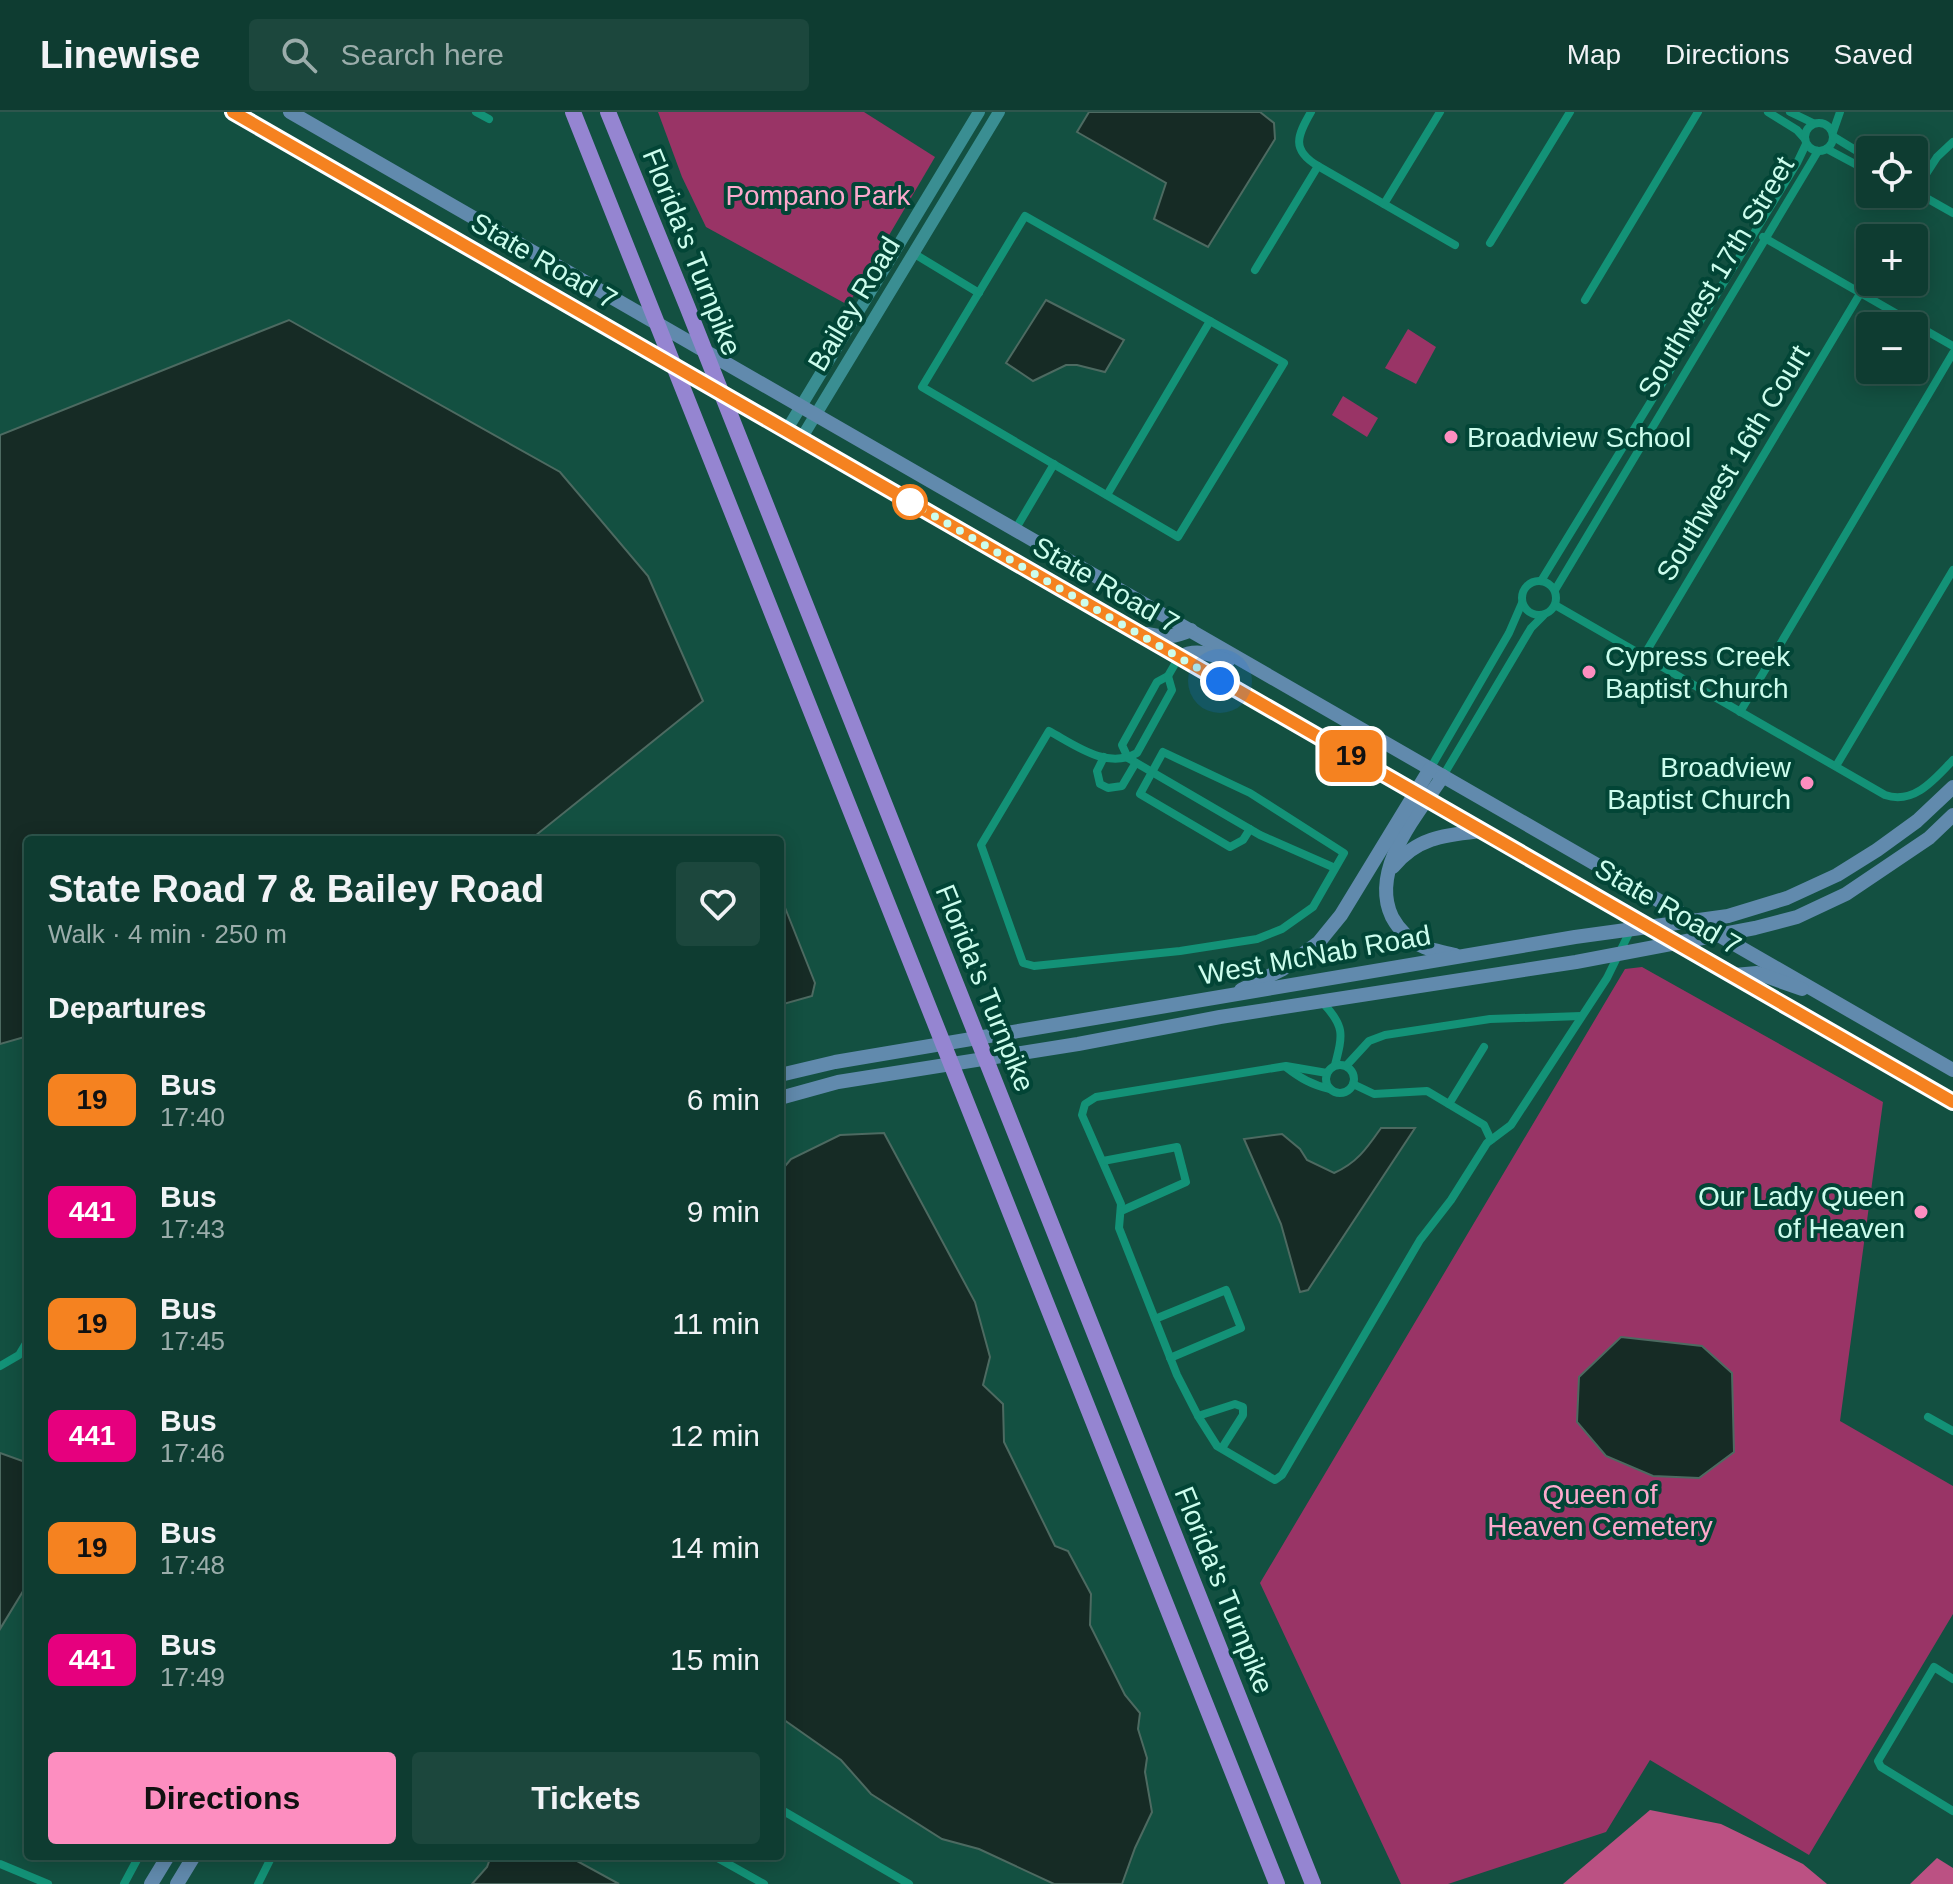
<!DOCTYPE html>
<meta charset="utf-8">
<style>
:root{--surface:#0e3c31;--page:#1c473d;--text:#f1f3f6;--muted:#9badab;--line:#2e564d;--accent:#fd8ec0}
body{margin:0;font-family:Helvetica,sans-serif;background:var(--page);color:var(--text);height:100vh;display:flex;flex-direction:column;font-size:30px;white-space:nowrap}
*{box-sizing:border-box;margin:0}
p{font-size:26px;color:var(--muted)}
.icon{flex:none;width:44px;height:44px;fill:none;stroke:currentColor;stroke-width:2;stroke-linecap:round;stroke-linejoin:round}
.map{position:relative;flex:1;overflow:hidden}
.drawer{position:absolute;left:24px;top:724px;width:760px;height:1024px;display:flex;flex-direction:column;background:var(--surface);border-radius:8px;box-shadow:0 4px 20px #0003,0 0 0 2px var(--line)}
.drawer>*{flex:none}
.badge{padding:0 16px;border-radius:12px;font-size:28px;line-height:52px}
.tools{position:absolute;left:1856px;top:24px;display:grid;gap:16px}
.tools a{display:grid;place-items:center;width:72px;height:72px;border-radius:8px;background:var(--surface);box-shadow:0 4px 20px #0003,0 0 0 2px var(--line);font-size:40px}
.you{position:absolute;width:40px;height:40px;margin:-20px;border:6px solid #fff;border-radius:50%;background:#1a73e8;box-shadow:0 0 0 12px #1a73e833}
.map>.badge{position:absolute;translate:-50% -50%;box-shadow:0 0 0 4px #fff}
h2{padding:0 24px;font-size:30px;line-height:72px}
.round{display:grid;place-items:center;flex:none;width:84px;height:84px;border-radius:8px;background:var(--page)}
.overview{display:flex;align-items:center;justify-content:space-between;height:136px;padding:0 24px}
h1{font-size:38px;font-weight:700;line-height:60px}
.button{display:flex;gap:16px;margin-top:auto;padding:16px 24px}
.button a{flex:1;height:92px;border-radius:8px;background:var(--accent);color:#111;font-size:32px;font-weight:700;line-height:92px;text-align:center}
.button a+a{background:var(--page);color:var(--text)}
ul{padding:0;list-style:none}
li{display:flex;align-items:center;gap:24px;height:112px;padding:0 24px}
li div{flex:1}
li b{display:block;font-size:30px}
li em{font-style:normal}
li .badge{min-width:88px;font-weight:700;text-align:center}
header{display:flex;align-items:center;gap:48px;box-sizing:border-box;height:112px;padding:0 40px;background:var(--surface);border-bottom:2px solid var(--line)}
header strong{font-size:38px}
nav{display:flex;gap:44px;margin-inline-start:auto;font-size:28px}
.search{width:560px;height:72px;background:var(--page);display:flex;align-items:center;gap:20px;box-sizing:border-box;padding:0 28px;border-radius:8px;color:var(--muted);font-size:30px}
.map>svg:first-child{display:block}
</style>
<header>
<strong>Linewise</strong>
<div class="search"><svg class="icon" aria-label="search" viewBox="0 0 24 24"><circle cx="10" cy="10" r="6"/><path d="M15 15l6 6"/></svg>Search here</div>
<nav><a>Map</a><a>Directions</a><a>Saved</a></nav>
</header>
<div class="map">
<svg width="1953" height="1772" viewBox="0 0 1953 1772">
<rect width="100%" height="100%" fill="#135041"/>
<g fill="#993466">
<path d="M658 0H864L935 45 848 193 706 115 682 65Z"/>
<path d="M1408 217 1436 235 1416 272 1385 256Z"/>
<path d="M1343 284 1378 306 1367 325 1332 303Z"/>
<path d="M1642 855 1883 990 1840 1309 1953 1374V1502L1809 1743 1650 1648 1606 1720 1448 1772H1401L1260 1471 1625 857Z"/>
</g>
<g fill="#bb5183">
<path d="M1650 1698 1721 1712 1803 1752 1827 1772H1563Z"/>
<path d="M1937 1746 1953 1756V1772H1910Z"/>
</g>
<g fill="#162b25" stroke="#4d6a61" stroke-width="2">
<path d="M1089 0H1260L1274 11 1275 27 1208 135 1154 107 1166 71 1077 20Z"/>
<path d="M1046 188 1124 228 1105 260 1077 253H1066L1033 269 1006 251Z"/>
<path d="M289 208 560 360 648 464 703 589 535 724 526 728H28V924L0 932V323Z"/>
<path d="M780 783 815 871 812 884 780 893Z"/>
<path d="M1381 1016H1415L1308 1178 1300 1180 1281 1112 1244 1027 1282 1022 1300 1037 1307 1048 1334 1061C1357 1051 1367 1036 1381 1016Z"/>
<path d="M884 1021 975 1190 990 1245 983 1273 1003 1292 1004 1330 1055 1434 1068 1439 1091 1482 1090 1513 1125 1583 1140 1601 1138 1617 1147 1646 1145 1660 1152 1700 1135 1736 1122 1772H1054L979 1737 942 1727 871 1682 841 1648 780 1605V1060L791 1047 840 1023Z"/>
<path d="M1621 1225 1702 1234 1732 1261 1734 1340 1699 1366 1653 1364 1606 1344 1577 1310 1579 1265Z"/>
<path d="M0 1341 28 1351V1471L0 1517Z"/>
<path d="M491 1744H568L619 1772H472L487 1755Z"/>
</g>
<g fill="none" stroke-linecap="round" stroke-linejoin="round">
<g stroke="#139277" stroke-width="8">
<path d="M476 0 489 7"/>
<path d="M1768 0 1797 18 1805 27"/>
<path d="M1790 0 1813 11"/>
<circle cx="1819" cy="25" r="14"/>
<path d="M1833 20 1840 0"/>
<path d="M1834 25 1870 47"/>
<path d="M1827 37 1870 60"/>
<path d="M1318 54 1455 133"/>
<path d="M1914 79 1953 101"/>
<path d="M1915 79 1937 45 1953 30"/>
<path d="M1384 92 1440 0"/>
<path d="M1025 104 1284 251 1178 425 922 275Z"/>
<path d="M1763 125 1953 234"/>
<path d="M1490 131 1570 0"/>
<path d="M913 141 979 181"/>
<path d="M1255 158 1318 54C1291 38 1297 24 1311 0"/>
<path d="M1585 188 1698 0"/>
<path d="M1107 383 1210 209"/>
<path d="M1015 418 1054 352"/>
<circle cx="1539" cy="486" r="17"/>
<path d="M1541 469 1797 51 1806 32"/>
<path d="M1555 478 1818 39"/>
<path d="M1555 493 1885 683C1914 693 1935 667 1953 648"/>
<path d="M1179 545 1168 564 1157 570 1122 633 1128 646 1260 723 1335 756"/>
<path d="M1643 545 1861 180"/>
<path d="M1168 564 1172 578 1137 641C1107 658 1075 633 1049 619L981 733 1023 851 1034 854 1180 839 1257 827 1282 817 1313 795 1344 741 1250 681 1163 640 1140 682 1230 735 1243 728 1250 717"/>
<path d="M1740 600 1953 241"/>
<path d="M1104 645 1097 659 1100 672 1108 676 1122 674 1135 652"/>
<path d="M1836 654 1953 458"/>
<path d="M1430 657 1509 521 1522 491"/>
<path d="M1443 664 1531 516 1543 504"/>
<path d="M1322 890C1345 914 1343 922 1335 953"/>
<circle cx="1340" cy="967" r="14"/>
<path d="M1346 954 1369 929 1385 923 1490 907 1581 904"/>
<path d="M1286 955C1300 966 1312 973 1330 977"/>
<path d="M1327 961 1286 954 1096 985 1085 992 1082 1003 1121 1092 1119 1116 1177 1263 1198 1304 1217 1334 1275 1368 1282 1363 1420 1128 1451 1088 1487 1031 1511 1013 1607 866 1632 815"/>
<path d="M1353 972 1374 982 1427 979 1484 1013 1491 1028"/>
<path d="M1449 992 1484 935"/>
<path d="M1103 1049 1177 1035 1186 1070 1121 1099"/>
<path d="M1155 1207 1226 1178 1241 1216 1170 1246"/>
<path d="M0 1254 19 1243 28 1228"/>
<path d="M1198 1304 1235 1292 1243 1295V1303L1222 1336"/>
<path d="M1928 1305 1953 1319"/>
<path d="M1953 1567 1934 1555 1878 1649 1881 1655 1953 1699"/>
<path d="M780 1697 909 1772"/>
<path d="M714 1744 764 1772"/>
<path d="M0 1752 48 1772"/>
<path d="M124 1772 139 1744"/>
<path d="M258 1772 272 1744"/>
</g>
<g stroke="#3a8e92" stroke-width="12">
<path d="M786 319 979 0"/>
<path d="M801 327 999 0"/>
</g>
<g stroke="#618aad" stroke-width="14">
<path d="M233 0 1953 990"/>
<path d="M290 0 1953 958"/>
<path d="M1148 522C1165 526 1175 525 1191 518"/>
<path d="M1179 545C1197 536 1210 542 1228 549"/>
<path d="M1443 664C1418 702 1369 757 1392 805 1399 818 1411 830 1424 835 1433 839 1445 840 1455 843"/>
<path d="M1393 755C1417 725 1446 723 1481 719"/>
<path d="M1734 863 1757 861 1802 877"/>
<path d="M1241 878 1283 857 1319 830 1341 803 1430 657"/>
<path d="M780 963 835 950 1575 825 1728 804 1787 786 1837 763 1877 738 1917 709 1953 675"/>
<path d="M780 986 838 970 1078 932 1220 905 1576 850 1755 816 1797 805 1846 782 1929 726 1953 703"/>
<path d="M151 1772 168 1744"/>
<path d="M177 1772 194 1744"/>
</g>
<g stroke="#9585d1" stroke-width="16">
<path d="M573 0 1277 1772"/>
<path d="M608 0 687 194 1313 1772"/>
</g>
</g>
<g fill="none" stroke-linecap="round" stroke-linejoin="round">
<defs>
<path id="line" d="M233 0 1953 990"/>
</defs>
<use href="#line" stroke="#fff" stroke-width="18"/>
<use href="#line" stroke="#f58220" stroke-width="12"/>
<path stroke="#ccfded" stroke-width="8" stroke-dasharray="0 14.4" d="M910 390 1220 569"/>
</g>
<g fill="#fd8ec0" stroke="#024536" stroke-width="3">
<circle cx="1451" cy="325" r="8"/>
<circle cx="1589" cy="560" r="8"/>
<circle cx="1807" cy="671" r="8"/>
<circle cx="1921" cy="1100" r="8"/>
</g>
<circle fill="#fff" stroke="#f58220" stroke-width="4" cx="910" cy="390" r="16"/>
<g text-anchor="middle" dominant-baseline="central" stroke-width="8" stroke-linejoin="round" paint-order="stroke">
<g font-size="28" fill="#fca9cc" stroke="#024536">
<text x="818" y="83">Pompano Park</text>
<text x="1600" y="1382">Queen of<tspan x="1600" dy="32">Heaven Cemetery</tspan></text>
</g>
<g font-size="28" fill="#ccfded" stroke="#024536">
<text transform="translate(692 140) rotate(68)">Florida's Turnpike</text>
<text transform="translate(544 149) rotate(30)">State Road 7</text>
<text transform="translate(1716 165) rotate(-59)">Southwest 17th Street</text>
<text transform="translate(854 192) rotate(-59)">Bailey Road</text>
<text transform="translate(1733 351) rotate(-59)">Southwest 16th Court</text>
<text transform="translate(1106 473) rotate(30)">State Road 7</text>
<text transform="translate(1668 795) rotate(30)">State Road 7</text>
<text transform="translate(1315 843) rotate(-10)">West McNab Road</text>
<text transform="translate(985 876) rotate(68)">Florida's Turnpike</text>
<text transform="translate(1224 1478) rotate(68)">Florida's Turnpike</text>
</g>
<g font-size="28" fill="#ccfded" stroke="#024536" text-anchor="start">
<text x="1467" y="325">Broadview School</text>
<text x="1605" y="544">Cypress Creek<tspan x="1605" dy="32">Baptist Church</tspan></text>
<text x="1791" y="655" text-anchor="end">Broadview<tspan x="1791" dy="32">Baptist Church</tspan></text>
<text x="1905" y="1084" text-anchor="end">Our Lady Queen<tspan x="1905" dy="32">of Heaven</tspan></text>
</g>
</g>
</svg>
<div class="tools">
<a><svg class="icon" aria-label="locate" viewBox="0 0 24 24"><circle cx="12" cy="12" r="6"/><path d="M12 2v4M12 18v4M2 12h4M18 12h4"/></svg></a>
<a>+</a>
<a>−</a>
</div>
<div class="you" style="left:1220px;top:569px"></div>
<b class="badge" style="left:1351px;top:644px;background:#f58220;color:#111">19</b>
<section class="drawer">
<div class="overview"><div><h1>State Road 7 &amp; Bailey Road</h1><p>Walk · 4 min · 250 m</p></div><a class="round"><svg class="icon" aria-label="heart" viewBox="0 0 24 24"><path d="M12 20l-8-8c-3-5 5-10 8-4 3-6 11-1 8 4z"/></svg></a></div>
<h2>Departures</h2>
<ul>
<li><span class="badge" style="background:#f58220;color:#111">19</span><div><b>Bus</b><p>17:40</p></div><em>6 min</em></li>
<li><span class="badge" style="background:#e6007e;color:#fff">441</span><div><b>Bus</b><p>17:43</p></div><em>9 min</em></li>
<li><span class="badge" style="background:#f58220;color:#111">19</span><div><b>Bus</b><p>17:45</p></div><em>11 min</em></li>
<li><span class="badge" style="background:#e6007e;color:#fff">441</span><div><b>Bus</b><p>17:46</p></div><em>12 min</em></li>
<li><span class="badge" style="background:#f58220;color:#111">19</span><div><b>Bus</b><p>17:48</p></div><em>14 min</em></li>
<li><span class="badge" style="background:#e6007e;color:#fff">441</span><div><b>Bus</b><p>17:49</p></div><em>15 min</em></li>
</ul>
<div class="button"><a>Directions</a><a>Tickets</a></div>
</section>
</div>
